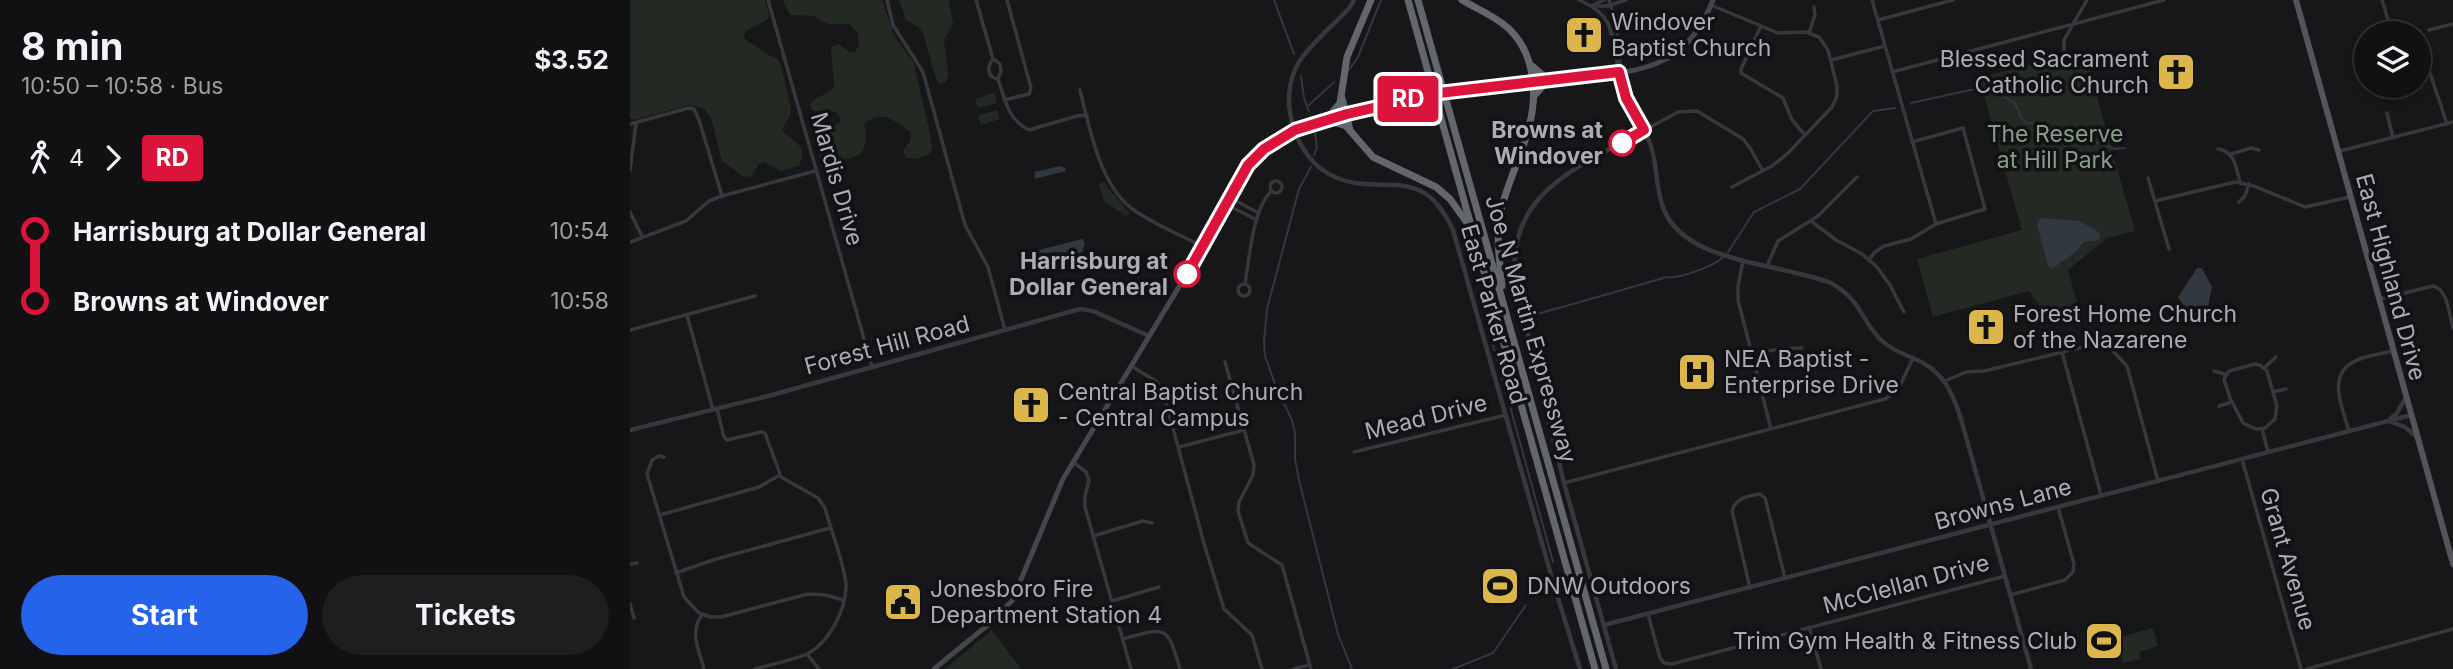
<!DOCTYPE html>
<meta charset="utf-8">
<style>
:root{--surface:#111012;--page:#1e1e20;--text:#f1f3f6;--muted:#9c9d9f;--line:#303032;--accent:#2563eb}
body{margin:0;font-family:Inter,sans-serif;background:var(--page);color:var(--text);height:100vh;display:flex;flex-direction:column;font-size:26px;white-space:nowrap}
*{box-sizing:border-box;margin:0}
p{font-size:23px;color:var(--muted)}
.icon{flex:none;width:38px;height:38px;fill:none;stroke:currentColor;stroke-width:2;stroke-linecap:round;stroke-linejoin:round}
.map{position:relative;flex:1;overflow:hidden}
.sheet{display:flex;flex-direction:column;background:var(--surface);width:630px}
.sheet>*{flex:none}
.badge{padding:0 14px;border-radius:5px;font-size:24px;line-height:46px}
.controls{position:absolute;left:1724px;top:21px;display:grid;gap:14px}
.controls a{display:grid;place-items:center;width:77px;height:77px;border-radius:50%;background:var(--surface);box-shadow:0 4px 10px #0003,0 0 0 2px var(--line);font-size:35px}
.map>.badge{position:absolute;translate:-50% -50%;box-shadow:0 0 0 4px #fff}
.legs{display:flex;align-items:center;gap:10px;height:77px;padding:0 21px;font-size:23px}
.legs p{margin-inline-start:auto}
.summary{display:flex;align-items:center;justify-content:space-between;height:119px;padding:0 21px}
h1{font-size:38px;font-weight:700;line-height:52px}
.cta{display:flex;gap:14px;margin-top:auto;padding:14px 21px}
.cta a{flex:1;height:80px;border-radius:42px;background:var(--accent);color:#fff;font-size:28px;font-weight:700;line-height:80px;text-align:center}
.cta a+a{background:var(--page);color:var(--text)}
ul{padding:0 21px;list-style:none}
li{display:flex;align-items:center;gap:24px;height:70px;font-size:26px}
li i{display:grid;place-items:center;width:10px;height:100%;margin:0 9px;background:currentColor}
li i::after{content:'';width:18px;height:18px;margin:-9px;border:5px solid;border-radius:50%;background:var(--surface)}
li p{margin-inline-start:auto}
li:first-child i{background:linear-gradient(#0000 50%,currentColor 0)}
li:last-child i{background:linear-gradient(currentColor 50%,#0000 0)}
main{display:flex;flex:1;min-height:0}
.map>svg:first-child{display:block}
</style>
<main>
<section class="sheet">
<div class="summary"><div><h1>8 min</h1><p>10:50 – 10:58 · Bus</p></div><b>$3.52</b></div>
<div class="legs"><svg class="icon" aria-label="walk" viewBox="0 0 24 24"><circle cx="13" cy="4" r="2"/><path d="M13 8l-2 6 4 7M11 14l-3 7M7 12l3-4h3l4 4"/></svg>4<svg class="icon" aria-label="forward" viewBox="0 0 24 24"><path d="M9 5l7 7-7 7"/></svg><b class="badge" style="background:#dc143c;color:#fff">RD</b></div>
<ul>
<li><i style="color:#dc143c"></i><b>Harrisburg at Dollar General</b><p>10:54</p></li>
<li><i style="color:#dc143c"></i><b>Browns at Windover</b><p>10:58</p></li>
</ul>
<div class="cta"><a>Start</a><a>Tickets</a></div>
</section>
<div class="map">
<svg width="1823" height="669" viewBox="0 0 1823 669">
<rect width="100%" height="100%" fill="#171618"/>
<g fill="#232a24">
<path d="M0 0H135L139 15 137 20 116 31 114 38 136 54 147 59 151 65 161 109 160 116 152 129C160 142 180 142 169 166L151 171 133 162 128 165 122 176 114 177 92 161 81 118 73 108 59 105 5 120 0 118Z"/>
<path d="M153 0H252L264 35 284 63 301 139 302 148 299 154 286 159 276 158 273 150 281 140 280 132C266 121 252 110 235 123 234 131 237 140 234 147 231 161 201 163 191 158L186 145 188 134 209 123 211 118 206 112 182 111 180 104C186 95 198 96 204 87L201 47 208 44 219 52H225L229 45 227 32 220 24H198L184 16 160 15Z"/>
<path d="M269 0H319L323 24 314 40 318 74 316 82 310 84 306 79 293 33 288 27 276 20Z"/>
<path d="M1430 57 1433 64 1456 58 1505 231 1477 238 1438 270 1448 306 1416 315 1399 291 1303 317 1287 259 1392 230 1349 78Z"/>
<path d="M364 93 367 103 348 108 345 99Z"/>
<path d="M367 110 370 119 351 125 348 115Z"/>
<path d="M474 182 499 213 496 216 474 201 469 184Z"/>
<path d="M1523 628 1528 646 1509 652 1511 659 1493 663 1486 638Z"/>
<path d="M362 630 391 669H315Z"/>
</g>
<g fill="#31383f">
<path d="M430 166 435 168 436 171 405 179 404 172Z"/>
<path d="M1410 218 1450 221 1470 233V238L1465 241H1455L1445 252 1422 269 1418 266 1407 224Z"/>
<path d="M452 239 455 242 452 253 442 255 428 252 410 254 409 250Z"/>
<path d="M1567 268H1572L1582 287 1578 306C1566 313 1554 309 1548 297Z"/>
</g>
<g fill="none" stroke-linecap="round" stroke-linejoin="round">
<g stroke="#31383f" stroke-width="2">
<path d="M644 0 664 54"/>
<path d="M719 70 728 57 751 0"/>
<path d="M671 76 674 98 679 111"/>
<path d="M1281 103 1345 89 1366 92 1385 103 1392 119 1397 123 1412 124 1434 137 1446 135 1485 149 1495 148"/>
<path d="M679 105 704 82"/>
<path d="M1434 137 1442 141 1455 139"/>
<path d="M684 155 687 147 685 133"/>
<path d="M681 167 669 189 637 309 634 341 635 356 646 387 662 420 665 433V459L669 480 708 634 722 669"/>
<path d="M1098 252 1124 212 1170 189 1243 111 1265 108"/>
<path d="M898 313 907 314 943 304 1037 277C1049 279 1085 266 1093 257"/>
<path d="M860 334 923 562"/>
<path d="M823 669 863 653 896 605"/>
</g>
<g stroke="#38383c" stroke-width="3.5">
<path d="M138 0 242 367"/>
<path d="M257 0 263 25 293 72 335 225 358 267 375 330"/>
<path d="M346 0 363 59 370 64 371 71 368 79C375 100 378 120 399 130L447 116 457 115"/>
<path d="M949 0C964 7 979 16 981 34"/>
<path d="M979 0C985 20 993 52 989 72"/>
<path d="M1242 0 1306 224"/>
<path d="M1752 0 1762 33"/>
<path d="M963 5 974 0"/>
<path d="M1081 5 1148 33 1176 32 1189 37 1198 50 1207 86V96L1202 107 1157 154 1142 166 1102 187"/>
<path d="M962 6H977L996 0"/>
<path d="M1248 20 1323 0"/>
<path d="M1131 26 1111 69V73L1153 98 1162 120 1175 135"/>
<path d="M1799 30 1823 24"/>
<path d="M982 32 988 69"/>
<path d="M1179 33 1185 15 1184 7"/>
<path d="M1434 53V40L1457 0"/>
<path d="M363 59C358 65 357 71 362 77L367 79"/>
<path d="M1201 60 1255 46"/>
<path d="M1262 72 1534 0"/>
<path d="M1800 73 1817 124"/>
<path d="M450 90C459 127 470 184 501 208 522 224 550 234 573 247"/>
<path d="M374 100 399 94 401 88 377 0"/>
<path d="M1757 113 1763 138"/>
<path d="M0 124 59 108 64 109 69 120 92 196"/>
<path d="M1015 130 1048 112 1067 111 1113 139 1120 148 1133 171"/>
<path d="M1588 149C1605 152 1606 167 1610 182"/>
<path d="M1710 151 1823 122"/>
<path d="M1601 154 1621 148 1629 150"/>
<path d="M0 170 6 124"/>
<path d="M1518 178 1539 249"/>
<circle cx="646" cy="187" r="6"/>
<path d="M598 197 629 213"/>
<path d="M1525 201 1605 182 1624 186 1675 207 1720 197"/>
<path d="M1609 202 1615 196 1619 184"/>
<path d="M595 204 627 220"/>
<path d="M0 212 12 236"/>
<path d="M1181 221 1206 240 1232 254 1246 266 1260 285 1274 312"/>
<path d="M0 242 56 221 79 201 92 196 185 171"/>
<path d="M1239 260 1245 252 1254 246 1281 239 1306 224 1355 209 1333 128 1282 142"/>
<path d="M1113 261 1108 286V300L1141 429"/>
<path d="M1137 266 1148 241 1188 216 1227 177"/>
<circle cx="614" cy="290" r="6"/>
<path d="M615 284C619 260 623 206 642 191"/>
<path d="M1750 299 1803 286C1818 289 1819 315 1823 328"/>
<path d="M57 315 83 410"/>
<path d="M0 330 125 296"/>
<path d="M1432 352 1471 495"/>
<path d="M1122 354 1149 349 1172 348"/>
<path d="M595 362 624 465 623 475 609 502 608 511 618 543 652 565 681 669"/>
<path d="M1625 364 1630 365 1637 371 1647 406 1645 419 1635 428 1626 429 1613 423 1600 398 1594 379 1599 371Z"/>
<path d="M501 366 526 381 533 391 575 547 594 609 622 635 632 669"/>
<path d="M1634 368 1646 357"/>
<path d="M1584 371 1595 374"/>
<path d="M1315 381 1336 372 1354 371 1462 345 1481 349 1497 366 1528 481"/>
<path d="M1643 392 1656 389"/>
<path d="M1589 406 1602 402"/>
<path d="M87 409 94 437 97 440 131 432 135 433 151 477 188 498 195 508C200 527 216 569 216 586 216 610 199 643 177 654 161 661 142 664 125 669"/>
<path d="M1632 429 1638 452"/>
<path d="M1719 431C1713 410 1698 379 1720 364 1731 356 1750 354 1763 351"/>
<path d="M549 447 614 430"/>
<path d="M724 452 876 415"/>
<path d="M34 457 29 456 22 460 17 474 54 597 69 613 80 617H91L178 594 196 595 213 600"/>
<path d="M1612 459 1671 669"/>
<path d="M443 462 456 472 459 480 455 496V507L501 669"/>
<path d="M934 483 1255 399 1268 390 1283 358"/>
<path d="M30 515 129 487 150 475"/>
<path d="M463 536 513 521 522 523"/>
<path d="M0 564 7 563"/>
<path d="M46 573 83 560 200 528"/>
<path d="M1120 588 1102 511C1106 498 1117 496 1130 494L1135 498 1155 578"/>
<path d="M1380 595 1435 580 1443 572 1444 564 1428 507"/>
<path d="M482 601 529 587"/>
<path d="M0 604 4 618"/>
<path d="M1018 614 1030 658 1034 663 1042 664 1375 576"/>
<path d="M72 615C59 632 69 650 74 669"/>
<path d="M1179 627 1191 669"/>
<path d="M493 639C536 627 537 624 550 669"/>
<path d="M177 654 189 669"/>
<path d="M664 669 679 665"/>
<path d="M1677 669 1823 629"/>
</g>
<g stroke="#38383c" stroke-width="4.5">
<path d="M724 0 720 7C704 25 682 42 669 62 646 99 665 160 705 177 755 198 791 161 823 230L923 582 950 669"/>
<path d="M989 72C995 99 1012 120 1021 146 1028 167 1025 189 1034 210 1056 264 1151 263 1201 283 1232 301 1229 317 1250 339 1260 349 1271 353 1283 358 1312 370 1322 390 1331 419L1401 669"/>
<path d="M1760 419 1767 413 1776 397"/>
<path d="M1759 421 1775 427 1787 437"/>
<path d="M0 430 142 395 450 309 463 311 519 336"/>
<path d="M974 625 1781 415"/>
<path d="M986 669 934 483 886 286C873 193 947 168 1015 130"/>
</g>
<g stroke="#46474c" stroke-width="5">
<path d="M830 89C866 86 902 82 938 78 974 74 1016 75 1047 52 1064 39 1075 20 1083 0"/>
<path d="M304 669 359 624 382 601 433 479 573 247 605 185 618 165 646 140 665 130 717 114 783 98"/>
</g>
<path stroke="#54555b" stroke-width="6" d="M1666 0 1823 564"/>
<g stroke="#64666d" stroke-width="7">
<path d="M778 0 965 669"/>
<path d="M788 0 976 669"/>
<path d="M832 0C847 9 865 16 878 28 894 43 900 60 903 81 908 128 882 166 871 210 865 235 870 261 872 286"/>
<path d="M902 66 918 80 905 95"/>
<path d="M712 98 720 130"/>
<path d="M696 120 716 126 743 157 806 187 820 199 840 227"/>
<path d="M696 120 710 103 717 57 741 0"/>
</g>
<path stroke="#46474c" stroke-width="5" d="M783 98 830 89"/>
</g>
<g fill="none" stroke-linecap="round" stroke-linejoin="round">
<defs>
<path id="line-1" d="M557 274 618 165 634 149 665 130 717 114 809 93 989 72 996 98 1014 130 992 143"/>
</defs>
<use href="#line-1" stroke="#fff" stroke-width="16"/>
<use href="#line-1" stroke="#dc143c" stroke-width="10"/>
</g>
<defs>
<symbol id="church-square" viewBox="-11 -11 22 22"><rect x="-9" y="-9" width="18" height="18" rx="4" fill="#dbb74b" stroke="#121113"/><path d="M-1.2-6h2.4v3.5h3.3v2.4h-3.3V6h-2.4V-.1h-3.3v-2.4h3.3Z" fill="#111"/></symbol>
<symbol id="hospital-square" viewBox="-11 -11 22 22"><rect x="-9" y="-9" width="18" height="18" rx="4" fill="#dbb74b" stroke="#121113"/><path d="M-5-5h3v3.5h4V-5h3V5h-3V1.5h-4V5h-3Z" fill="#111"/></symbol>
<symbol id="stadium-square" viewBox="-11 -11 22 22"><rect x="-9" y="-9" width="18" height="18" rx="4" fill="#dbb74b" stroke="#121113"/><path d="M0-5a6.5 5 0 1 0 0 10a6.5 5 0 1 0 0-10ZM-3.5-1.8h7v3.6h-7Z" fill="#111"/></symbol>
<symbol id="civic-square" viewBox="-11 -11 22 22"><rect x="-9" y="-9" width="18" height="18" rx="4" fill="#dbb74b" stroke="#121113"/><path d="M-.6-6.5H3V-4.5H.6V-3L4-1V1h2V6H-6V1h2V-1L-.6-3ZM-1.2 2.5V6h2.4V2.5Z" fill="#111"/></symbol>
</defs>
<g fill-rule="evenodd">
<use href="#church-square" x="932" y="13" width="44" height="44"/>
<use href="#church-square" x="1524" y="50" width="44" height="44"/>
<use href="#church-square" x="1334" y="305" width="44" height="44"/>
<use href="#hospital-square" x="1045" y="350" width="44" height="44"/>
<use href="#church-square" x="379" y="383" width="44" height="44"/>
<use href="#stadium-square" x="848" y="564" width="44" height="44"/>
<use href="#civic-square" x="251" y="580" width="44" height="44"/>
<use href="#stadium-square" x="1452" y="619" width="44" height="44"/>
</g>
<g fill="#fff" stroke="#dc143c" stroke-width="3.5">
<circle cx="992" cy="143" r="12"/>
<circle cx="557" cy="274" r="12"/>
</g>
<g text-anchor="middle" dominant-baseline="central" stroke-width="7" stroke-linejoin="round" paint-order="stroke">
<g font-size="23" fill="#aaadb6" stroke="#121113" text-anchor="start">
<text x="981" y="22">Windover<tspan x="981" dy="26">Baptist Church</tspan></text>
<text x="1519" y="59" text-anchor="end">Blessed Sacrament<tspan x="1519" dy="26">Catholic Church</tspan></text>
<text x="1383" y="314">Forest Home Church<tspan x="1383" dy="26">of the Nazarene</tspan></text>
<text x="1094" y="359">NEA Baptist -<tspan x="1094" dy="26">Enterprise Drive</tspan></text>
<text x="428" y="392">Central Baptist Church<tspan x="428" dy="26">- Central Campus</tspan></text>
<text x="897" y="586">DNW Outdoors</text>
<text x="300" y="589">Jonesboro Fire<tspan x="300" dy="26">Department Station 4</tspan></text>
<text x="1447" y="641" text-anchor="end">Trim Gym Health &amp; Fitness Club</text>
</g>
<g font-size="23" font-weight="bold" fill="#aaadb6" stroke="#121113" text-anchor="end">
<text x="973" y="130">Browns at<tspan x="973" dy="26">Windover</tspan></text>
<text x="538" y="261">Harrisburg at<tspan x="538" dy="26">Dollar General</tspan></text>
</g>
<g font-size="23" fill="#849f88" stroke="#121113">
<text x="1425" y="134">The Reserve<tspan x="1425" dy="26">at Hill Park</tspan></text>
</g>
<g font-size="23" fill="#aaadb6" stroke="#121113">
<text transform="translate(207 179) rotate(74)">Mardis Drive</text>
<text transform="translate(1761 277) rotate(75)">East Highland Drive</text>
<text transform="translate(864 314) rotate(74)">East Parker Road</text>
<text transform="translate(901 329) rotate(74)">Joe N Martin Expressway</text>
<text transform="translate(257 345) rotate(-15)">Forest Hill Road</text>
<text transform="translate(796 417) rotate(-14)">Mead Drive</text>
<text transform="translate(1373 504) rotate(-15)">Browns Lane</text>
<text transform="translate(1658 559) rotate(74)">Grant Avenue</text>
<text transform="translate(1276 584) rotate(-15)">McClellan Drive</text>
</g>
</g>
</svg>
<div class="controls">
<a><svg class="icon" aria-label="layers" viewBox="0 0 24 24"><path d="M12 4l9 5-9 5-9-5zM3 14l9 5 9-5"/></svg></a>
</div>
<b class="badge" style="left:778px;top:99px;background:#dc143c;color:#fff">RD</b>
</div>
</main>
